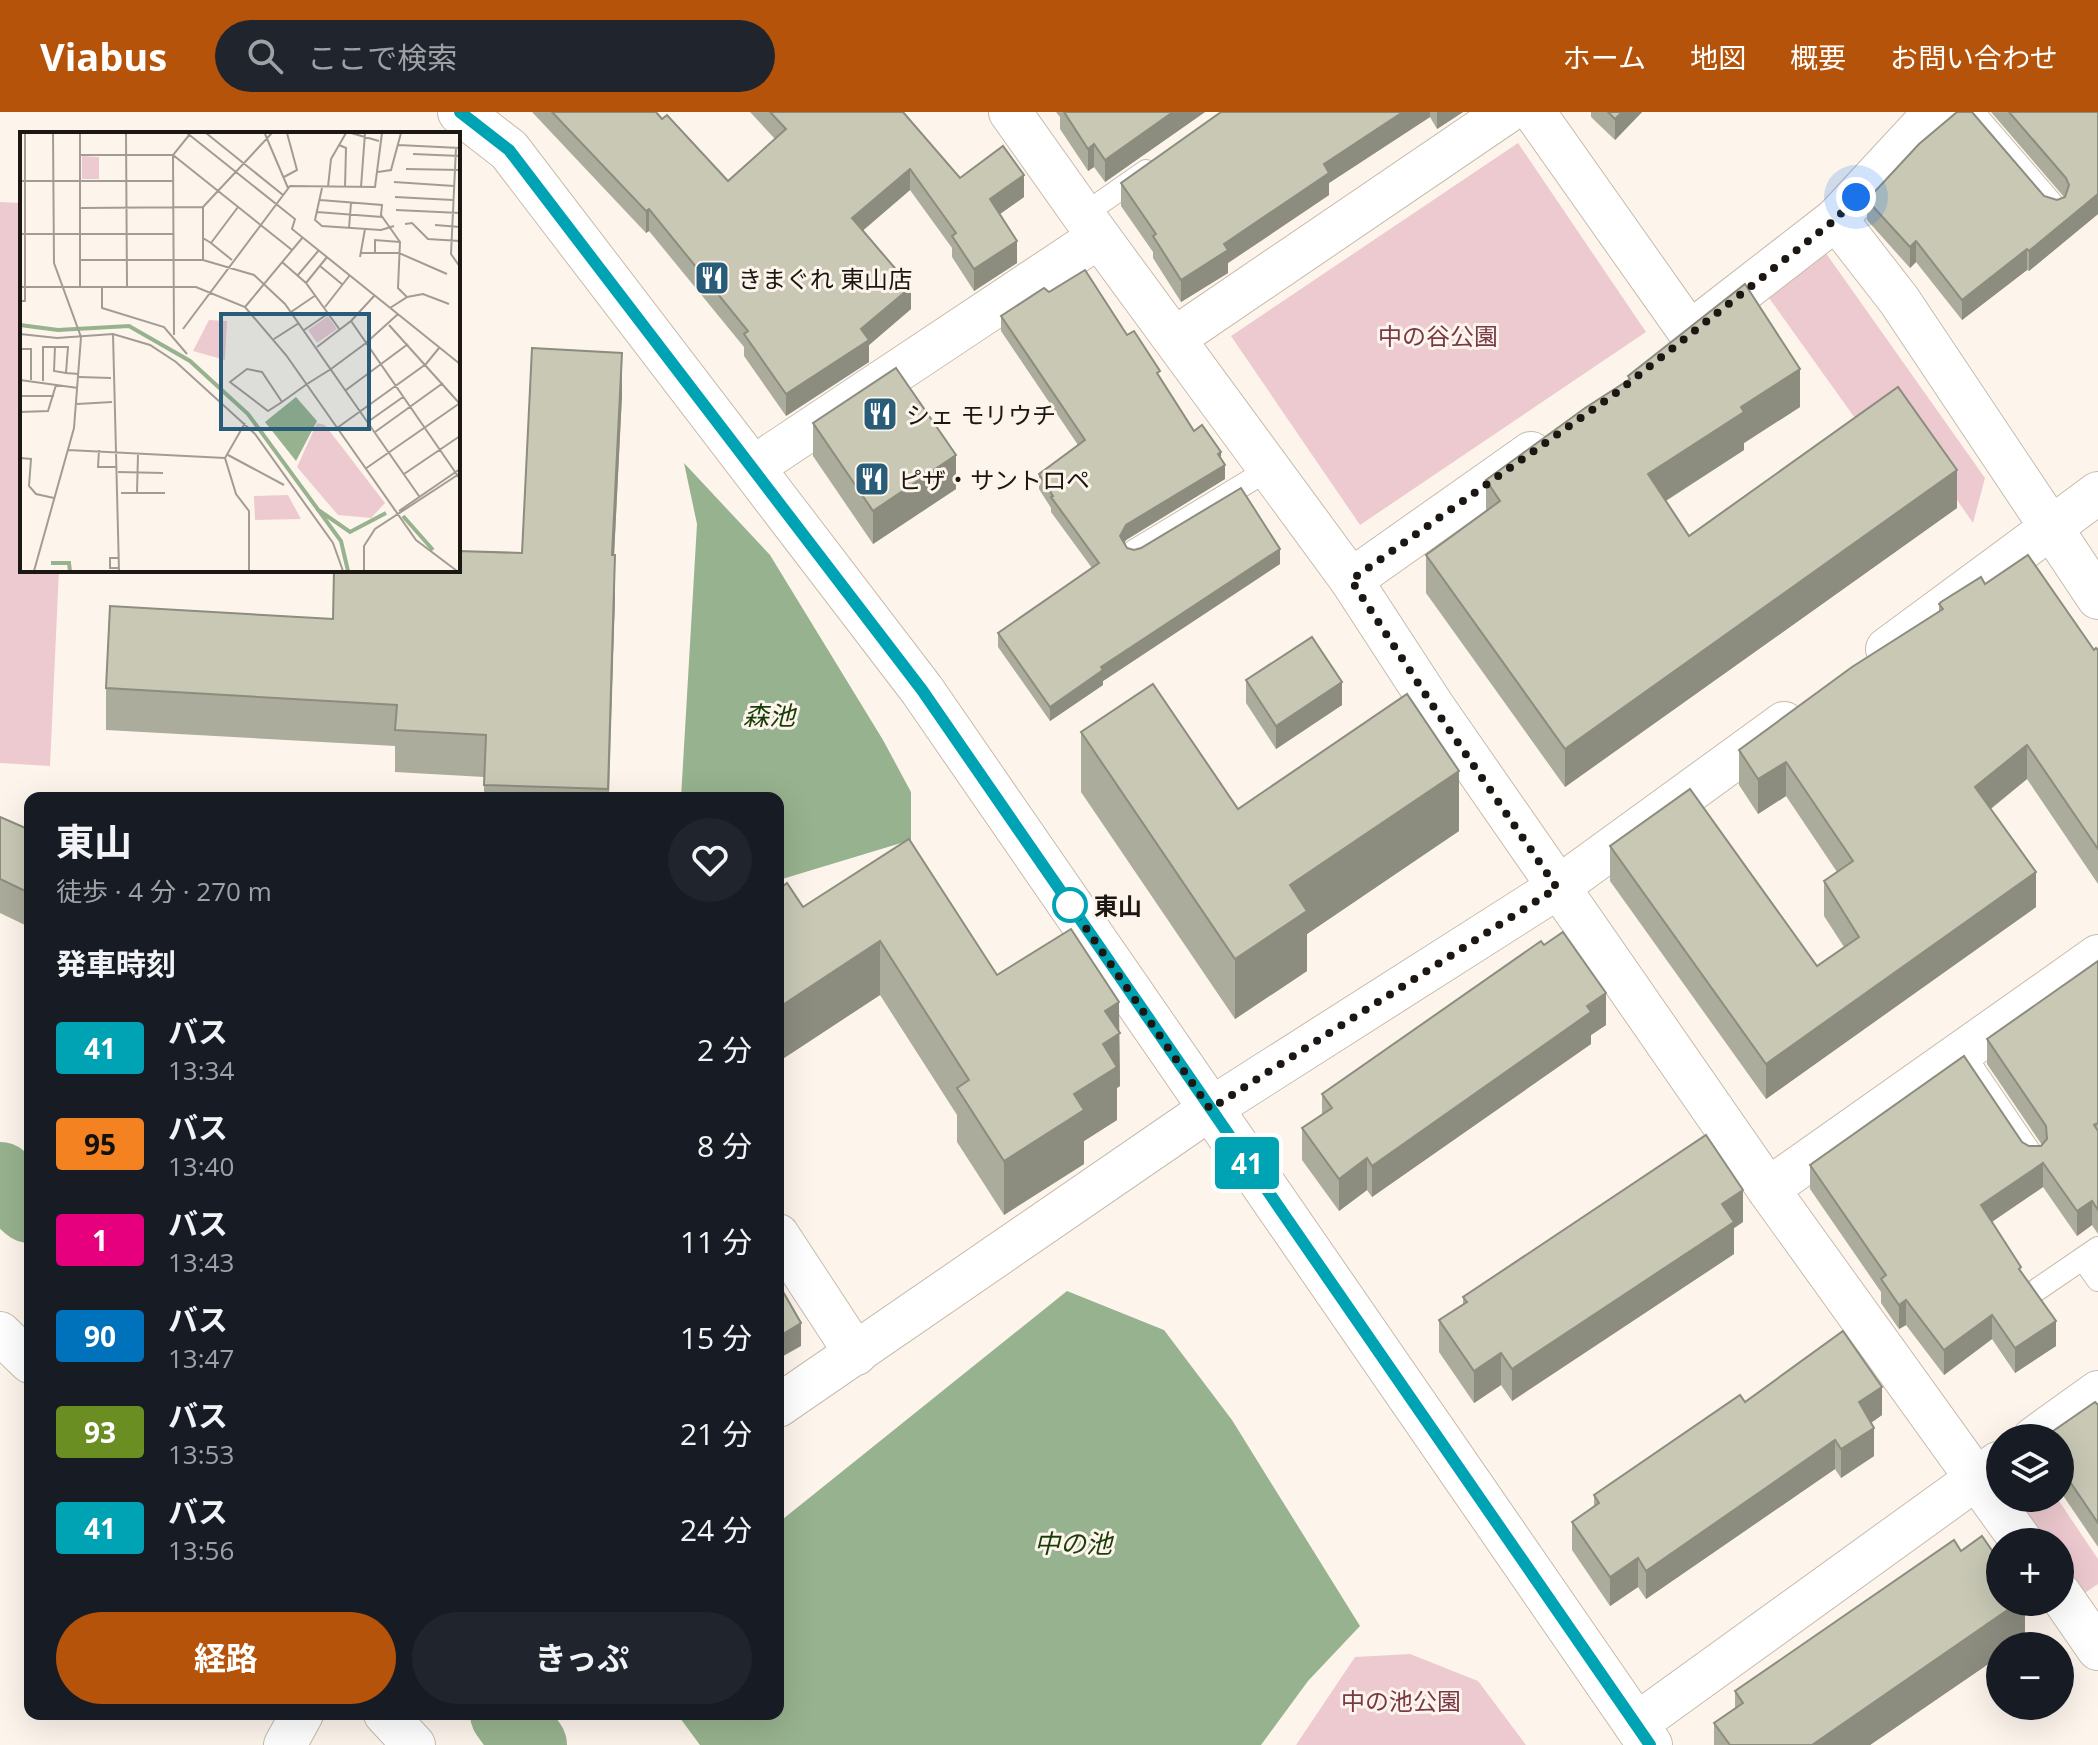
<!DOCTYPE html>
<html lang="ja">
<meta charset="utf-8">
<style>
:root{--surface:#171b24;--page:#20242c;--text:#f1f3f6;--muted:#9ea1a6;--accent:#b45309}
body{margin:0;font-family:"Open Sans","Noto Sans JP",sans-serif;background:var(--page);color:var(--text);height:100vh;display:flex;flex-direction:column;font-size:30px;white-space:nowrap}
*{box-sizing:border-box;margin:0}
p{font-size:26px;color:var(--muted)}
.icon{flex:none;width:44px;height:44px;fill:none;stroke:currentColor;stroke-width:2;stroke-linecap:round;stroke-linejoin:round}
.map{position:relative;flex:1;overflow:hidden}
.drawer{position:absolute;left:24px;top:680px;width:760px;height:928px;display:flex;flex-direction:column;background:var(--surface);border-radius:16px;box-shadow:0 8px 32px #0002}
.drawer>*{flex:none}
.badge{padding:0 16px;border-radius:6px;font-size:28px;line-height:52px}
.fabs{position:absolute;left:1986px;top:1312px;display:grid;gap:16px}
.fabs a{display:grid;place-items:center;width:88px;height:88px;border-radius:50%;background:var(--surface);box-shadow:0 8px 32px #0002;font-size:40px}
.you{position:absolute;width:40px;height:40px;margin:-20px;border:6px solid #fff;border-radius:50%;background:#1a73e8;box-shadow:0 0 0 12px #1a73e833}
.map>.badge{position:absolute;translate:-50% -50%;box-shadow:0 0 0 4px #fff}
h2{padding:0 32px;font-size:30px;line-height:72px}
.round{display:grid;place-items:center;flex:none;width:84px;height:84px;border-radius:42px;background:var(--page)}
.overview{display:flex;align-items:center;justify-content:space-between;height:136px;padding:0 32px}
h1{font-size:38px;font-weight:700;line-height:60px}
.primary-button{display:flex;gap:16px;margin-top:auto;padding:16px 32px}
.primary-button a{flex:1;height:92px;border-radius:48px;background:var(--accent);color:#fff;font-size:32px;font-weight:700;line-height:92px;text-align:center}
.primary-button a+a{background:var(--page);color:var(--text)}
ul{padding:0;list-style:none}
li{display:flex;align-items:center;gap:24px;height:96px;padding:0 32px}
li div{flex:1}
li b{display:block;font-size:30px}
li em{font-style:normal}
li .badge{min-width:88px;font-weight:700;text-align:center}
header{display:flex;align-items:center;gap:48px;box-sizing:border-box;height:112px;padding:0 40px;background:var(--accent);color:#fff}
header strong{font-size:38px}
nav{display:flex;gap:44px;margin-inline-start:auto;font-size:28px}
.search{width:560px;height:72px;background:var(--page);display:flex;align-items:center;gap:20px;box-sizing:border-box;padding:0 28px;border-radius:44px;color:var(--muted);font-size:30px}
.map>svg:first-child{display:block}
</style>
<header>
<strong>Viabus</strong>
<div class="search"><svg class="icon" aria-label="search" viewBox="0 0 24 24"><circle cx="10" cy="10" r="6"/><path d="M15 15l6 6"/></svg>ここで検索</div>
<nav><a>ホーム</a><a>地図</a><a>概要</a><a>お問い合わせ</a></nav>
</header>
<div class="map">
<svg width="2098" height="1633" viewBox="0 0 2098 1633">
<rect width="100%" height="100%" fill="#fdf5ec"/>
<g fill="#edcad0">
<path d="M1518 31 1646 220 1360 413 1231 224Z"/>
<path d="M0 90 22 91V458H59L50 654 0 651Z"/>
<path d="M1823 137 1985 366 1973 411 1888 289 1857 309 1764 179Z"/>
<path d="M2018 1386H2057L2098 1447V1472L2073 1489 2060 1469V1430H2034L2016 1403Z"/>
<path d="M1410 1542 1478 1569 1526 1633H1296L1355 1545Z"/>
</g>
<g fill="#97b28e">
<path d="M684 351 770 443 883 628 911 680V728L779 768 778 686H681L697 412Z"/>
<path d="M1067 1179 1164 1218 1232 1308 1360 1514 1308 1569 1261 1633H700L677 1602H778V1411Z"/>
</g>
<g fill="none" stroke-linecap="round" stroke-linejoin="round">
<g stroke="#97b28e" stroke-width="74">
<path d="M0 1067 30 1094"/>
<path d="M507 1602 530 1633"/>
</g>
<defs>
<g id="service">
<path d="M1973 0 2055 95"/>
<path d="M1083 103 1146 59"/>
<path d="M1134 439 1271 356"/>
<path d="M1962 940 2034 1046"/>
<path d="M2083 1147 2098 1168"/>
<path d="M2038 1177 2098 1136"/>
</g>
<g id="minor">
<path d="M1010 0 1083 103 1351 468 1433 594 1768 1077 2022 1430"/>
<path d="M1534 0 1690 221"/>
<path d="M1836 107 1935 0"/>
<path d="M1702 211 1836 107 1899 188 2098 486"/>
<path d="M1175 226 1507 0"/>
<path d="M752 356 1099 125"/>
<path d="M1351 468 1531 341"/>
<path d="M1887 537 2098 381"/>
<path d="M1768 1077 2098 844"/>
<path d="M778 1123 856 1242"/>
<path d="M0 1221 30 1250"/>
<path d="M778 1294 1210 997 1557 776 1784 611"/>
<path d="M2034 1326 2098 1280"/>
<path d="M2060 1482 2098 1537"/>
<path d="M385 1602 414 1633"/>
<path d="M1635 1613 1998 1351"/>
<path d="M285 1633 302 1602"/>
</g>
<path id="tertiary" d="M460 0 509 38 922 578 1650 1633"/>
</defs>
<use href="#service" stroke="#c7bbac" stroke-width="24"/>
<use href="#minor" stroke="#c7bbac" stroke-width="44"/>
<use href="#tertiary" stroke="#c7bbac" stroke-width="46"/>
<use href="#service" stroke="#fff" stroke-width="22"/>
<use href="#minor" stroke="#fff" stroke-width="42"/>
<use href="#tertiary" stroke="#fff" stroke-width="44"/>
</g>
<g fill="#acac9c">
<path d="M532 0H656L728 69 775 27 750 0H903L960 66 1024 85 1000 102 1017 151 974 179 952 145V136L910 78 863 118 911 197 869 233V250L786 304 744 244V235L649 119 646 121Z"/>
<path d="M1056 0H1205L1105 70 1094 55 1088 59 1060 17V5Z"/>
<path d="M1221 0H1463L1437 17 1430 5 1329 71V83L1228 151V161L1181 190 1153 146V140L1121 94V71Z"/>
<path d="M1591 0H1642L1615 28 1591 5Z"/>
<path d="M1991 0H2098V102L2029 159 2027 158 1962 208 1916 150 1910 156 1867 108V88L2044 84 2057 88 2064 85Z"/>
<path d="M1049 180 1127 223 1160 266 1194 319 1221 346 1225 367 1126 428 1124 431 1127 436 1134 438 1280 452 1103 569V573L1050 609 998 535V521L1092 456 1051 400V396L1039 377V362L1078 333 1001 219V204Z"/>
<path d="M1628 264 1800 295 1744 331V338L1666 389 1689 424 1957 396 1565 675 1426 481V443L1486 399V368L1628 268Z"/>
<path d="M622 283 614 443 615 485 609 686H484V665L395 660V634L106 618V576L333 507 522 441Z"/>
<path d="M813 311 956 377 873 432 813 344Z"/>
<path d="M1985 472 2094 538H2098V772L2027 667 1991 697 2036 795 1766 987 1610 769V734L1817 854 1844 835 1824 804V769L1837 760 1786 684 1758 702 1739 673V638L1939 499V492Z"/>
<path d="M1246 568 1342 593 1276 637 1246 591Z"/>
<path d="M1081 620 1238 697 1459 719 1307 822V859L1235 907 1081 680Z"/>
<path d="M0 705 30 718V803L25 813 0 801Z"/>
<path d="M778 778 803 795 997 863 1119 919 1120 974 1117 976V1008L1084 1029V1052L1004 1103 957 1030V1003L880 883 781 948 778 943Z"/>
<path d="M2098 849V1122L2092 1113 2077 1124 2043 1075 1992 1110 2021 1160 2056 1234 2015 1261 1992 1227 1944 1263 1906 1213 1899 1217 1881 1191V1180L1810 1077V1053L2022 1030 2029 1034H2041L2042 1033 1987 952V927Z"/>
<path d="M1606 913 1591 923V932L1372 1085 1367 1078 1339 1099 1302 1048V1016L1322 1002V982Z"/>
<path d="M1743 1110 1734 1116V1142L1512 1289 1501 1273 1474 1291 1439 1240V1208L1463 1192V1185Z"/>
<path d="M1745 1290 1882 1303 1871 1311 1874 1344 1841 1366 1835 1357 1646 1487 1638 1475 1610 1494 1572 1438V1410L1594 1394V1383Z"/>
<path d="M2098 1293V1435L2060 1379V1326Z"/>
<path d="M1961 1439 2025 1490V1526L2000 1534V1544L1870 1633H1714V1611L1735 1597V1579Z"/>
</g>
<g fill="#8c8c7f">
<path d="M1173 0H1205L1105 70V48Z"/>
<path d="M1403 0H1430V5L1329 71V83L1228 151V161L1181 190V168L1224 132 1324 52Z"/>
<path d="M1437 0H1463L1437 17Z"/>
<path d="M1622 0H1642L1615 28V7Z"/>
<path d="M1094 32V55L1088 59V37Z"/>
<path d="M910 57V78L852 128V106Z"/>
<path d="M1024 63V85L990 109V87Z"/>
<path d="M2098 82V102L2029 159V139Z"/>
<path d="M649 97V119L646 121V99Z"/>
<path d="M461 110V152L458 202V160Z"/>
<path d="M1017 129V151L974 179V157Z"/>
<path d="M1916 129V150L1910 156V135Z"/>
<path d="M2027 137V158L1962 208V188Z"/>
<path d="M911 175V197L869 233V250L786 304V282Z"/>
<path d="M622 241V283L612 485V443Z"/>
<path d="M1800 257V295L1744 331V338L1648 400V362L1741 295Z"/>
<path d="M1221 340V355L1225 353V367L1126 428 1120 439V424L1126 413Z"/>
<path d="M956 343V377L873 432V399Z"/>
<path d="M1957 358V396L1565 675V637Z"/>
<path d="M1280 437V452L1103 569V573L1050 609V595L1101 555Z"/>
<path d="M615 443V485L608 686V677Z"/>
<path d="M1342 570V593L1276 637V614Z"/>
<path d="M2027 633V667L1975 709V675Z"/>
<path d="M1786 650V684L1758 702V667Z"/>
<path d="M1459 659V719L1307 822V859L1235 907V847L1290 773Z"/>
<path d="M2036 760V795L1766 987V952Z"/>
<path d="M30 769V803L25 813V779Z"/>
<path d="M880 829V883L781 948V894Z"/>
<path d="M1606 881V913L1591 923V932L1372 1085V1054Z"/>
<path d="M1119 890 1120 974 1117 976V1008L1084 1029V1052L1004 1103V1049L1074 982 1103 932 1105 899Z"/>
<path d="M1367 1046V1078L1339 1099V1067Z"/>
<path d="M2043 1051V1075L1981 1117V1093Z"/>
<path d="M1743 1078V1110L1734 1116V1142L1512 1289V1257L1722 1092Z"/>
<path d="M2092 1089V1113L2077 1124V1099Z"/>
<path d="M781 1160V1182L778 1184V1162Z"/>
<path d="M1906 1188V1213L1899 1217V1193Z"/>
<path d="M1992 1203V1227L1944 1263V1238Z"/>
<path d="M2056 1209V1234L2015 1261V1236Z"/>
<path d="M801 1211V1234L778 1247V1225Z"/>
<path d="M1501 1241V1273L1474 1291V1259Z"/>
<path d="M1882 1275V1303L1859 1319V1290Z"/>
<path d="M1874 1316V1344L1841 1366V1337Z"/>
<path d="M1835 1328V1357L1646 1487V1459Z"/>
<path d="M1638 1446V1475L1610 1494V1465Z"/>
<path d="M2019 1490H2025V1526L2014 1534H2000V1544L1870 1633H1812Z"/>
</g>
<g fill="#c8c8b5" stroke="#8c8c7f" stroke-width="2">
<path d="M552 0H656L662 7 667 3 728 69 786 17 770 0H903L960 66 1003 34 1024 63 990 87 1017 129 974 157 952 124 956 121 910 57 852 106 911 175 861 217 869 228 786 282 744 222 748 219 649 97 646 99Z"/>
<path d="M1064 0H1173L1105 48 1094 32 1088 37Z"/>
<path d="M1221 0H1403L1324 52 1329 61 1224 132 1228 138 1181 168 1153 124 1156 122 1121 71Z"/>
<path d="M1608 0H1622L1615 7Z"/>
<path d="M1957 0H1972L2044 84 2057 88 2065 85 2069 73 2066 66 2009 0H2098V82L2029 139 2027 137 1962 188 1916 129 1910 135 1867 88 1919 32Z"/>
<path d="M458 110H461L458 160Z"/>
<path d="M1085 158 1127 223 1134 219 1160 259 1157 261 1194 319 1202 313 1221 340 1218 342 1225 353 1126 413 1120 424 1127 436 1134 438 1141 436 1241 376 1280 437 1101 555 1103 558 1050 595 998 521 1099 451 1051 385 1053 384 1039 362 1085 328 1001 204 1044 176 1049 180Z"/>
<path d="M1745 172 1800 257 1741 295 1744 300 1648 362 1689 424 1898 275 1957 358 1565 637 1426 443 1500 389 1486 368 1585 296 1630 267 1628 264Z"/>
<path d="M532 236 622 241 612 443H615L608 677 484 673 486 623 395 618 397 593 106 576 110 494 333 507 334 458H458V439L522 441Z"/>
<path d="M896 256 956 343 873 399 813 311Z"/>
<path d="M2028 443 2094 538 2096 536 2098 538V737L2027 633 1975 675 2036 760 1766 952 1610 734 1690 677 1817 854 1859 825 1824 769 1853 749 1786 650 1758 667 1739 638 1852 555 1943 497 1939 492 1941 490 1981 465 1985 472Z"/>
<path d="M1312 525 1342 570 1276 614 1246 568Z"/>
<path d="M1153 572 1238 697 1407 582 1459 659 1290 773 1307 799 1235 847 1081 620Z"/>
<path d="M0 705 30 718V769L25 779 0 767Z"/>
<path d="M909 727 997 863 1071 817 1119 890 1105 899 1120 921 1103 932 1117 955 1074 982 1084 998 1004 1049 957 976 969 968 880 829 781 894 778 890V778L787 771 803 795Z"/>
<path d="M1563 820 1606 881 1587 894 1591 900 1372 1054 1367 1046 1339 1067 1302 1016 1332 996 1322 982 1541 829 1544 833Z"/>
<path d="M2098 849V1011L2094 1013 2098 1019V1098L2092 1089 2077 1099 2043 1051 1981 1093 2021 1155 2019 1157 2056 1209 2015 1236 1992 1203 1944 1238 1906 1188 1899 1193 1881 1167 1886 1163 1810 1053 1964 944 2022 1030 2029 1034H2041L2047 1027 2046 1014 1987 927Z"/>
<path d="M1706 1023 1743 1078 1722 1092 1734 1110 1512 1257 1501 1241 1474 1259 1439 1208 1467 1190 1463 1185Z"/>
<path d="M778 1171 801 1211 778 1225Z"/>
<path d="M1843 1219 1882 1275 1859 1290 1874 1316 1841 1337 1835 1328 1646 1459 1638 1446 1610 1465 1572 1410 1599 1391 1594 1383 1740 1283 1745 1290Z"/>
<path d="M2095 1290 2098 1293V1411L2060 1355V1326H2043Z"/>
<path d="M1982 1424 2000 1450V1490H2019L1812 1633H1730L1714 1611 1743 1591 1735 1579 1954 1428 1961 1439Z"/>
</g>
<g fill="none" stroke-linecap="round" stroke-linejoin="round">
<defs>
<path id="line" d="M460 0 509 38 922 578 1650 1633"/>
</defs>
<use href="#line" stroke="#fff" stroke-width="18"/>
<use href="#line" stroke="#00a3b4" stroke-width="12"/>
<path stroke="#1c1712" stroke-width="8" stroke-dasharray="0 14.4" d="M1070 793 1066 787 1210 997 1557 776 1433 594 1351 468 1616 281 1836 107 1856 85"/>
</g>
<defs>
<symbol id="restaurant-square" viewBox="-11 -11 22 22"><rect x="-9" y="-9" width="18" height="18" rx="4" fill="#295c79" stroke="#fdf5ec"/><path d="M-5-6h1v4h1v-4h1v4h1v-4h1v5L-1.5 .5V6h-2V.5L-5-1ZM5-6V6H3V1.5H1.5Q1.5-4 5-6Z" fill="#fff"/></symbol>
</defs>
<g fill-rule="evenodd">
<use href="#restaurant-square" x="692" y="146" width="40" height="40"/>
<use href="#restaurant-square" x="860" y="282" width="40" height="40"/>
<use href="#restaurant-square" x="852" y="347" width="40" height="40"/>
</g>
<circle fill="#fff" stroke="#00a3b4" stroke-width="4" cx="1070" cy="793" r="16"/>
<g text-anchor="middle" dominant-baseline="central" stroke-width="6" stroke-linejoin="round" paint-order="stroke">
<g font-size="24" fill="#1c1712" stroke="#fdf5ec" text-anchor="start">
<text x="738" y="166">きまぐれ 東山店</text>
<text x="906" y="302">シェ モリウチ</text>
<text x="898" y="367">ピザ・サントロペ</text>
</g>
<g font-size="24" fill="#783948" stroke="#fdf5ec">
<text x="1438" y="223">中の谷公園</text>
<text x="1401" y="1588">中の池公園</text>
</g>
<g font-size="24" font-weight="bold" fill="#1c1712" stroke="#fdf5ec" text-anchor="start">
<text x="1094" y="793">東山</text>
</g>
<g font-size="26" font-style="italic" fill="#193d09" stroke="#fdf5ec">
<text x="769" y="603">森池</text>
<text x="1073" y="1431">中の池</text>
</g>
</g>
<g transform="translate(20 20)">
<rect width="440" height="440" fill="#fdf5ec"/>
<path d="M62 24 79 25V47H62ZM308 184 317 197 297 211 288 198ZM189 188 207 189 205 228 173 219ZM297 291 305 293 365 371 351 386 318 383 277 335ZM268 363 281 387 235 388 234 364Z" fill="#edcad0"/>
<path d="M276 265 297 289 276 329 245 290Z" fill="#97b28e"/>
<path fill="none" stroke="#97b28e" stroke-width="4" d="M0 193 38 198 109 194 170 229 228 282 321 409 328 439M297 377 330 400 366 381M383 384 413 418M31 431H49L50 439"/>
<path fill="none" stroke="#a39c95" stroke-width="2" d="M60 1V154M106 1 107 154M167 1 275 87 272 97 440 232M186 1 263 63M331 1 359 9M245 2 268 56M319 13 326 16 325 55M378 13 440 16M436 16 431 122 440 135M393 22 440 24M60 23H153L272 118M386 37 440 38M358 40 371 38 381 1M264 45 277 38 267 1M0 49H153M374 50 434 54M308 55 311 27 326 1M341 55 345 1M302 56 295 88 302 94 361 98 374 94M375 65 433 68M300 68 362 73 361 83 380 110 378 156 387 165 370 176M61 76 183 75M376 78 440 81M297 80 362 85M385 92 392 91 408 107 440 109M415 93 440 95M329 96 331 71M0 102H153M183 106 191 111 218 75M191 111 212 128M355 120V108L380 110M340 121H379L427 142M340 125 345 97M61 128H183L234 143 265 172 399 364M183 128V75L252 1M262 130 286 151 320 198M300 134 323 153M278 143 299 118M286 151 307 125M0 155H176L225 175 266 223 396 408 437 439M82 155V176L144 195 167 222M387 165 403 162 429 172M0 169H5V1M225 175 283 105M305 175 330 143M271 180 296 163M331 189 355 163M369 193 440 272M163 197 270 54 355 55 362 1M284 198 309 181M0 202 37 206 93 202 130 213 156 230 235 302 313 411 323 439M93 202 99 439M154 203 153 23 170 2M254 207 279 191M35 215 34 239 46 241M297 215 331 189 440 347M0 217H11V248M59 245 91 246M0 248 58 256M23 249V215H48L46 241 59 242M326 258 388 212M0 264H34M262 270 242 240 227 237 210 250 248 279 262 270 287 252 311 237 346 211 378 182M57 272 92 270M0 280 28 279 36 253M349 289 383 265M225 291 205 326 216 362 229 379V439M317 296 406 232 419 216M355 300 423 251M48 318 205 326M79 318 78 335H97M208 323 264 353M0 326 11 327 9 354 16 362 34 366M345 337 440 271M98 340 143 341M384 342 440 304M101 361H117L118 322M117 361H145M379 379 440 337M99 436H90V426H99M14 439 54 296 61 205 34 131 33 1M344 439V414L355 397 439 342"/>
<path fill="#295c79" fill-opacity="0.15" stroke="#295c79" stroke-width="4" d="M201 182H349V297H201Z"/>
<rect width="440" height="440" fill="none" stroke="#1c1712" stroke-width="4"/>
</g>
</svg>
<div class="fabs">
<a><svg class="icon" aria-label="layers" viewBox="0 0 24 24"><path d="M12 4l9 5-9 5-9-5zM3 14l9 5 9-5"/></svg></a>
<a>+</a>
<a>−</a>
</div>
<div class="you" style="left:1856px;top:85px"></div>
<b class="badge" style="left:1247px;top:1051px;background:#00a3b4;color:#fff">41</b>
<section class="drawer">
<div class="overview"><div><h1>東山</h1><p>徒歩 · 4 分 · 270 m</p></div><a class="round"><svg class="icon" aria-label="heart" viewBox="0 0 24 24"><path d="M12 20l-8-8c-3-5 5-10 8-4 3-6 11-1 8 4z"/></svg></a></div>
<h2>発車時刻</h2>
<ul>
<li><span class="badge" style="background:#00a3b4;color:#fff">41</span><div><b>バス</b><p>13:34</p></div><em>2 分</em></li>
<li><span class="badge" style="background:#f58220;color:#111">95</span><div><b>バス</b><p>13:40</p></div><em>8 分</em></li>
<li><span class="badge" style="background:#e6007e;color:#fff">1</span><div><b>バス</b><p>13:43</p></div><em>11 分</em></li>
<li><span class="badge" style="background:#0072bc;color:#fff">90</span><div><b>バス</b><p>13:47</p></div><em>15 分</em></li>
<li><span class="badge" style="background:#6b8e23;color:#fff">93</span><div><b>バス</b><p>13:53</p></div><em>21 分</em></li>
<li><span class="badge" style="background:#00a3b4;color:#fff">41</span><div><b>バス</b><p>13:56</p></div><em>24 分</em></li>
</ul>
<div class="primary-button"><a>経路</a><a>きっぷ</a></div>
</section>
</div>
